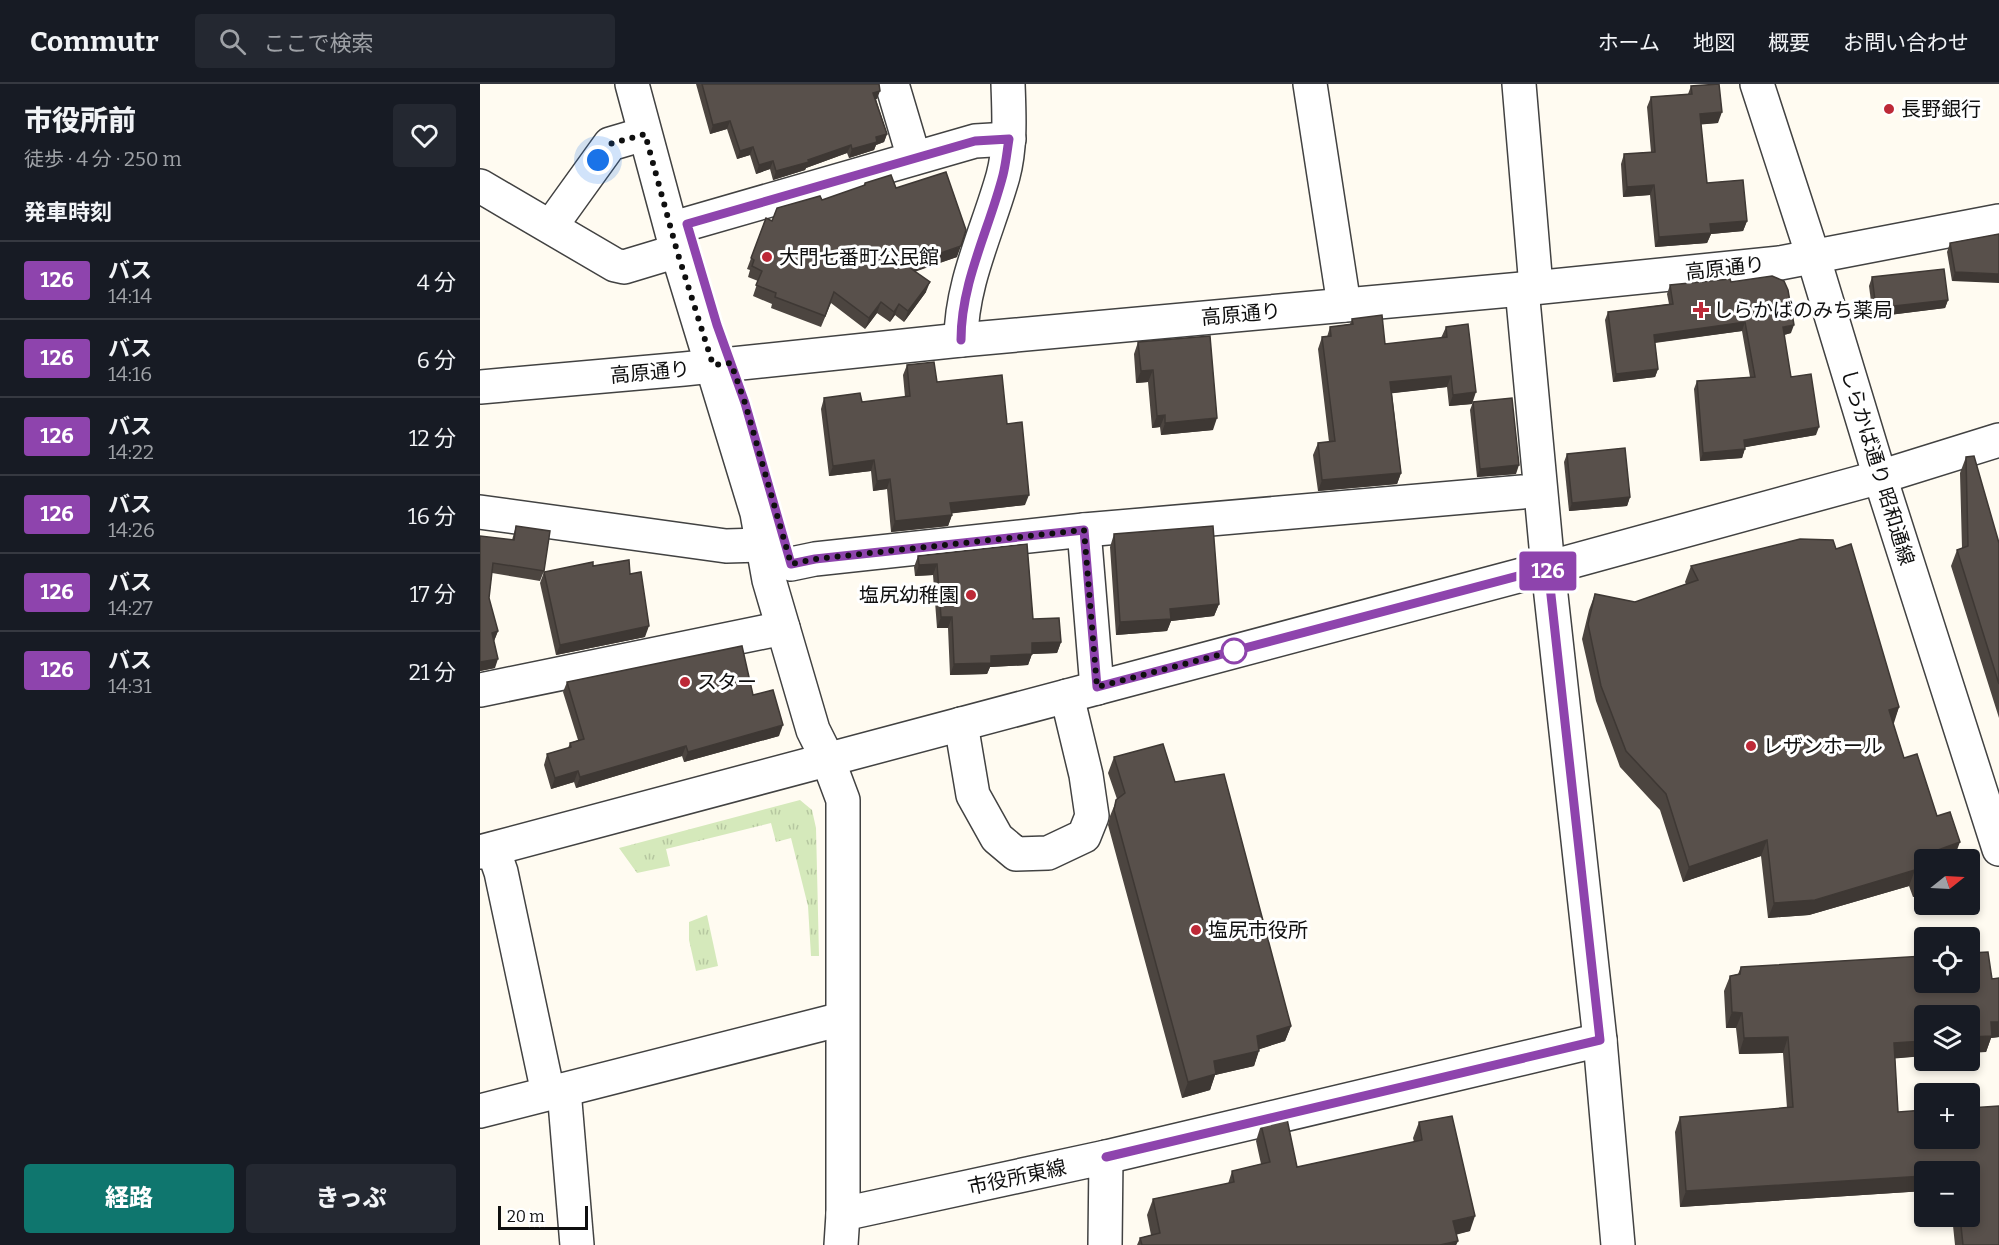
<!DOCTYPE html>
<html lang="ja">
<meta charset="utf-8">
<style>
:root{--surface:#171b24;--page:#242831;--text:#f1f3f6;--muted:#9ea1a6;--line:#363941;--accent:#0f766e}
body{margin:0;font-family:Bitter,"Noto Sans JP",serif;background:var(--page);color:var(--text);height:100vh;display:flex;flex-direction:column;font-size:22px;white-space:nowrap}
*{box-sizing:border-box;margin:0}
p{font-size:20px;color:var(--muted)}
.icon{flex:none;width:33px;height:33px;fill:none;stroke:currentColor;stroke-width:2;stroke-linecap:round;stroke-linejoin:round}
.map{position:relative;flex:1;overflow:hidden}
.side{display:flex;flex-direction:column;background:var(--surface);width:480px}
.side>*{flex:none}
.badge{padding:0 12px;border-radius:4px;font-size:21px;line-height:39px}
.needle{width:39px;rotate:72deg}
.fabs{position:absolute;left:1434px;top:765px;display:grid;gap:12px}
.fabs a{display:grid;place-items:center;width:66px;height:66px;border-radius:6px;background:var(--surface);box-shadow:0 3px 9px #0003;font-size:30px}
.scale{position:absolute;left:18px;bottom:15px;width:90px;box-sizing:border-box;padding-left:6px;border:3px solid #0f0f0f;border-top:0;font-size:16px;line-height:21px;white-space:nowrap;color:#0f0f0f;-webkit-text-stroke:4px #fff;paint-order:stroke}
.you{position:absolute;width:30px;height:30px;margin:-15px;border:4px solid #fff;border-radius:50%;background:#1a73e8;box-shadow:0 0 0 9px #1a73e833}
.map>.badge{position:absolute;translate:-50% -50%;box-shadow:0 0 0 3px #fff}
h2{padding:0 24px;font-size:22px;line-height:54px}
.round{display:grid;place-items:center;flex:none;width:63px;height:63px;border-radius:6px;background:var(--page)}
.overview{display:flex;align-items:center;justify-content:space-between;height:102px;padding:0 24px}
h1{font-size:28px;font-weight:800;line-height:45px}
.cta{display:flex;gap:12px;margin-top:auto;padding:12px 24px}
.cta a{flex:1;height:69px;border-radius:6px;background:var(--accent);color:#fff;font-size:24px;font-weight:800;line-height:69px;text-align:center}
.cta a+a{background:var(--page);color:var(--text)}
ul{padding:0;list-style:none}
li{display:flex;align-items:center;gap:18px;height:78px;padding:0 24px;border-top:2px solid var(--line)}
li div{flex:1}
li b{display:block;font-size:22px}
li em{font-style:normal}
li .badge{min-width:66px;font-weight:700;text-align:center}
header{display:flex;align-items:center;gap:36px;box-sizing:border-box;height:84px;padding:0 30px;background:var(--surface);border-bottom:2px solid var(--line)}
header strong{font-size:28px}
nav{display:flex;gap:33px;margin-inline-start:auto;font-size:21px}
.search{width:420px;height:54px;background:var(--page);display:flex;align-items:center;gap:15px;box-sizing:border-box;padding:0 21px;border-radius:6px;color:var(--muted);font-size:22px}
main{display:flex;flex:1;min-height:0}
.map>svg:first-child{display:block}
</style>
<header>
<strong>Commutr</strong>
<div class="search"><svg class="icon" aria-label="search" viewBox="0 0 24 24"><circle cx="10" cy="10" r="6"/><path d="M15 15l6 6"/></svg>ここで検索</div>
<nav><a>ホーム</a><a>地図</a><a>概要</a><a>お問い合わせ</a></nav>
</header>
<main>
<section class="side">
<div class="overview"><div><h1>市役所前</h1><p>徒歩 · 4 分 · 250 m</p></div><a class="round"><svg class="icon" aria-label="heart" viewBox="0 0 24 24"><path d="M12 20l-8-8c-3-5 5-10 8-4 3-6 11-1 8 4z"/></svg></a></div>
<h2>発車時刻</h2>
<ul>
<li><span class="badge" style="background:#8e44ad;color:#fff">126</span><div><b>バス</b><p>14:14</p></div><em>4 分</em></li>
<li><span class="badge" style="background:#8e44ad;color:#fff">126</span><div><b>バス</b><p>14:16</p></div><em>6 分</em></li>
<li><span class="badge" style="background:#8e44ad;color:#fff">126</span><div><b>バス</b><p>14:22</p></div><em>12 分</em></li>
<li><span class="badge" style="background:#8e44ad;color:#fff">126</span><div><b>バス</b><p>14:26</p></div><em>16 分</em></li>
<li><span class="badge" style="background:#8e44ad;color:#fff">126</span><div><b>バス</b><p>14:27</p></div><em>17 分</em></li>
<li><span class="badge" style="background:#8e44ad;color:#fff">126</span><div><b>バス</b><p>14:31</p></div><em>21 分</em></li>
</ul>
<div class="cta"><a>経路</a><a>きっぷ</a></div>
</section>
<div class="map">
<svg width="1519" height="1161" viewBox="0 0 1519 1161">
<defs>
<pattern id="grass-tufts" width="24" height="20" patternUnits="userSpaceOnUse" patternTransform="scale(1.5)"><rect width="24" height="20" fill="#d5e9bb"/><path d="M3 7l-1-3M5 7V3M7 7l1-3M15 17l-1-3M17 17v-4M19 17l1-3" fill="none" stroke="#b6c7a0"/></pattern>
</defs>
<rect width="100%" height="100%" fill="#fffbf1"/>
<g fill="url(#grass-tufts)">
<path d="M320 716 332 726 336 744 339 872H331L328 822 311 754 296 758 291 739 186 765 190 782 157 789 139 764Z"/>
<path d="M227 831 238 882 216 887 209 856V838Z"/>
</g>
<g fill="none" stroke-linecap="round" stroke-linejoin="round">
<defs>
<g id="minor">
<path d="M152 0 197 167 277 429 289 496 333 646 348 676 363 716V1130L361 1161"/>
<path d="M412 0 434 74"/>
<path d="M830 0 864 221"/>
<path d="M1039 0 1056 203"/>
<path d="M1277 0 1333 172 1400 393 1519 765"/>
<path d="M0 102 135 181 144 183 197 167"/>
<path d="M207 140 495 57 529 55"/>
<path d="M71 142 130 60 164 50"/>
<path d="M1042 205 1068 484 1120 956 1138 1161"/>
<path d="M481 256C481 199 508 146 523 92 531 62 529 30 528 0"/>
<path d="M0 303 204 285 481 256 1042 205 1300 179 1519 137"/>
<path d="M0 428 246 462 282 461"/>
<path d="M604 446 617 604"/>
<path d="M311 480 335 475 604 446 1042 408"/>
<path d="M0 606 303 544"/>
<path d="M481 640 493 711 517 754 536 770 568 769 604 752 612 732 606 691 587 612"/>
<path d="M13 765 21 788 68 1009"/>
<path d="M0 768 1042 491 1400 393 1519 356"/>
<path d="M84 1006 97 1161"/>
<path d="M0 1027 362 935"/>
<path d="M626 1073 1120 956"/>
<path d="M363 1130 626 1073 625 1161"/>
</g>
</defs>
<use href="#minor" stroke="#424242" stroke-width="36"/>
<use href="#minor" stroke="#fff" stroke-width="33"/>
</g>
<g fill="#4c4540">
<path d="M216 0H399L397 15H396L407 50 404 58 396 61 394 66 369 74 367 69 326 84 325 86 293 96 290 85 276 90 270 71 257 75 247 45 230 50Z"/>
<path d="M1211 2 1238 39 1221 40 1227 99 1267 137 1263 147 1231 150 1227 159 1175 163 1170 111 1143 113 1141 80 1144 70 1171 68 1167 23 1171 13 1208 10Z"/>
<path d="M385 99 416 104 477 173 435 187 446 208 424 238 415 231 410 238 397 229 385 245 351 219 341 243 291 224 292 220 273 212 278 197 268 193 270 186 267 185 286 134 292 137 342 116 383 102Z"/>
<path d="M1519 150 1472 197 1467 168 1470 159Z"/>
<path d="M1392 193 1468 216 1465 224 1393 233 1389 202Z"/>
<path d="M1251 198 1311 249 1304 251 1311 293 1336 351 1265 363 1262 374 1220 377 1214 305 1217 297 1270 293 1262 247 1175 259 1178 285 1175 293 1133 298 1125 236 1128 228 1189 220 1187 210 1190 201Z"/>
<path d="M872 235 905 260 961 254 966 243 992 320 969 322 967 303 912 309 921 389 917 400 838 407 833 371 838 359 849 358 838 265 842 253H847L850 243 870 240Z"/>
<path d="M658 258 733 346 681 351 680 343 672 344 668 298 656 299 654 270Z"/>
<path d="M427 281 527 340 545 421 472 429V431L468 442 411 448 407 405 393 407 391 387 349 392 341 325 344 314 382 318 425 313 423 291Z"/>
<path d="M993 318 1036 390 997 393 990 326Z"/>
<path d="M1087 370 1150 413 1147 422 1089 427 1084 378Z"/>
<path d="M1486 373 1519 459V634L1471 482 1477 466 1482 464 1480 389Z"/>
<path d="M36 442 64 487 60 497 12 489 9 514 18 547 14 557 15 584 0 587V452L32 456Z"/>
<path d="M634 450 739 520 734 532 691 537 687 547 636 551 630 463Z"/>
<path d="M547 460 553 535 581 558 577 569 552 570 548 581 510 583 507 590 470 591 468 544H457L453 491 435 492 434 483 438 472Z"/>
<path d="M1356 465 1419 623 1413 639 1424 674 1457 732 1474 774 1470 776H1444V809L1433 813 1429 802 1329 831 1288 834 1281 772 1203 798 1180 726 1140 683 1116 617 1102 555 1109 526 1115 510 1155 518 1206 500 1205 498 1211 482Z"/>
<path d="M113 482 150 490 165 553 76 571 60 499 64 488Z"/>
<path d="M87 598 273 611 299 652 204 678 202 672 96 704 94 698 71 705 64 681 67 670 88 664 90 659 98 656 83 608Z"/>
<path d="M634 673 695 698 811 942 805 957 779 965 774 982 735 991 730 1006 702 1014 628 741 630 732 637 715 628 689Z"/>
<path d="M1261 883 1512 895 1519 894V953L1511 954 1506 968 1444 932V972L1415 974 1418 1028 1490 1054 1519 1161H1475L1472 1132H1490V1088H1444V1107L1200 1123 1195 1048 1200 1033 1307 1024 1303 969 1259 970 1256 944H1246L1244 907 1250 892 1258 890Z"/>
<path d="M939 1038 990 1147 976 1150 978 1157 976 1161H657L660 1154 671 1151 667 1131 673 1115 748 1100 752 1087 781 1080 776 1057 781 1041 817 1083 934 1058 933 1054Z"/>
</g>
<g fill="#3e3834">
<path d="M400 7 397 15 390 17 393 9Z"/>
<path d="M1242 28 1238 39 1216 41 1220 30Z"/>
<path d="M250 37 247 45 230 50 233 41Z"/>
<path d="M407 50 404 58 396 61 394 66 369 74 372 65 396 53Z"/>
<path d="M371 61 367 69 326 84 325 86 293 96 296 87Z"/>
<path d="M273 63 270 71 257 75 260 67Z"/>
<path d="M293 77 290 85 276 90 279 81Z"/>
<path d="M1174 101 1170 111 1143 113 1147 103Z"/>
<path d="M1267 137 1263 147 1231 150 1227 159 1175 163 1179 153 1230 140Z"/>
<path d="M481 162 477 173 423 192 426 181Z"/>
<path d="M1475 188 1519 190V199L1472 197Z"/>
<path d="M450 198 446 208 424 238 428 227Z"/>
<path d="M1468 216 1465 224 1393 233 1396 224Z"/>
<path d="M401 218 397 229 385 245 389 234Z"/>
<path d="M419 220 415 231 410 238 414 228Z"/>
<path d="M1265 238 1262 247 1171 259 1174 251Z"/>
<path d="M1314 241 1311 249 1300 252 1303 243Z"/>
<path d="M1178 285 1175 293 1133 298 1136 290Z"/>
<path d="M673 286 668 298 656 299 661 287Z"/>
<path d="M971 292 967 303 906 310 910 298Z"/>
<path d="M996 308 992 320 969 322 973 311Z"/>
<path d="M685 331 680 343 672 344 677 332Z"/>
<path d="M737 334 733 346 681 351 685 339Z"/>
<path d="M1339 343 1336 351 1261 364 1264 356Z"/>
<path d="M1265 365 1262 374 1220 377 1223 369Z"/>
<path d="M394 376 391 387 349 392 353 382Z"/>
<path d="M1039 381 1036 390 997 393 1000 385Z"/>
<path d="M921 389 917 400 838 407 842 396Z"/>
<path d="M410 395 407 405 393 407 397 397Z"/>
<path d="M549 411 545 421 467 430 470 419Z"/>
<path d="M1150 413 1147 422 1089 427 1092 419Z"/>
<path d="M472 431 468 442 411 448 415 437Z"/>
<path d="M457 480 453 491 435 492 439 481Z"/>
<path d="M739 520 734 532 691 537 687 547 636 551 640 538 690 525Z"/>
<path d="M461 533H472L468 544H457Z"/>
<path d="M169 542 165 553 76 571 80 561Z"/>
<path d="M18 547 14 557 8 558 12 549Z"/>
<path d="M581 558 577 569 552 570 548 581 510 583 507 590 470 591 474 580 511 572 552 559Z"/>
<path d="M18 575 15 584 0 587V578Z"/>
<path d="M1419 623 1414 639 1403 642 1409 626Z"/>
<path d="M303 641 299 652 204 678 208 668Z"/>
<path d="M206 662 202 672 96 704 100 693Z"/>
<path d="M98 687 94 698 71 705 75 694Z"/>
<path d="M1287 756 1281 772 1203 798 1209 783Z"/>
<path d="M1480 758 1474 774 1470 776H1455L1458 766Z"/>
<path d="M1435 786 1429 802 1329 831 1288 834 1294 819Z"/>
<path d="M1444 795V809L1433 813 1438 797Z"/>
<path d="M1252 928 1262 929 1256 944H1246Z"/>
<path d="M1511 938H1519V953L1511 954 1506 968 1490 969V953Z"/>
<path d="M811 942 805 957 771 968 777 952Z"/>
<path d="M1308 953 1303 969 1259 970 1264 954Z"/>
<path d="M1444 957V972L1409 975 1414 959Z"/>
<path d="M779 967 774 982 735 991 730 1006 702 1014 708 998 734 977Z"/>
<path d="M1444 1092V1107L1200 1123 1206 1107Z"/>
<path d="M995 1132 990 1147 968 1153 973 1137Z"/>
<path d="M978 1157 976 1161H960Z"/>
</g>
<g fill="#58504b" stroke="#3e3834" stroke-width="1.5">
<path d="M222 0H399L400 7 393 9 407 50 396 53 397 58 372 65 371 61 328 76 329 78 296 87 293 77 279 81 273 63 260 67 250 37 233 41Z"/>
<path d="M1239 0 1242 28 1220 30 1227 99 1263 96 1267 137 1230 140 1231 149 1179 153 1174 101 1147 103 1144 70 1175 68 1171 13 1212 10 1211 2Z"/>
<path d="M466 88 486 146 481 162 426 181 450 198 428 227 419 220 414 228 401 218 389 234 354 208 345 232 295 213 296 209 276 201 282 187 272 182 274 176 271 174 286 134 292 137 297 124 340 112 342 116 385 101V99L411 91 416 104Z"/>
<path d="M1519 150V190L1475 188 1470 159Z"/>
<path d="M1464 185 1468 216 1396 224 1392 193Z"/>
<path d="M1292 192 1304 197 1308 206 1314 241 1303 243 1311 293 1331 290 1339 343 1264 356 1265 365 1223 369 1217 297 1275 293 1265 238 1174 251 1178 285 1136 290 1128 228 1193 220 1190 201 1250 195 1251 198Z"/>
<path d="M902 231 905 260 967 253 966 243 988 240 996 308 973 311 971 292 910 298 921 389 842 396 838 359 855 357 842 253 851 252 850 243 873 240 872 235Z"/>
<path d="M730 252 737 334 685 339V331L677 332 673 286 661 287 658 258Z"/>
<path d="M454 278 457 298 522 291 527 340 542 338 549 411 470 419 472 431 415 437 410 395 397 397 394 376 353 382 344 314 380 309 382 318 430 312 427 281Z"/>
<path d="M1032 314 1039 381 1000 385 993 318Z"/>
<path d="M1145 364 1150 413 1092 419 1087 370Z"/>
<path d="M1494 372 1519 459V600L1477 466 1488 462 1486 373Z"/>
<path d="M36 442 70 447 64 487 13 479 9 514 18 547 12 549 18 575 0 578V452L34 456Z"/>
<path d="M733 442 739 520 690 525 691 535 640 538 634 450Z"/>
<path d="M1320 455 1353 456 1356 465 1371 460 1419 623 1409 626 1424 674 1437 670 1457 732 1470 728 1480 758 1458 766 1461 776H1444V795L1438 797 1435 786 1335 816 1294 819 1287 756 1209 783 1186 710 1146 667 1121 602 1108 540 1115 510 1155 518 1218 496 1211 482Z"/>
<path d="M547 460 553 535 579 534 581 558 552 559V570L511 572V579L474 580 472 533H461L457 480 439 481 438 472Z"/>
<path d="M149 476 150 490 161 488 169 542 80 561 64 488 113 478V482Z"/>
<path d="M262 562 273 611 293 606 303 641 208 668 206 662 100 693 98 687 75 694 67 670 91 663 90 659 104 655 87 598Z"/>
<path d="M683 660 695 698 744 690 811 942 777 952 779 967 734 977 736 990 708 998 634 726 636 716 645 709 634 673Z"/>
<path d="M1508 868 1512 895 1519 894V938H1511L1512 952 1490 953V932H1444V957L1414 959 1418 1028 1444 1026V1054H1490V1024L1519 1022V1161H1483L1480 1132H1490V1088H1444V1092L1206 1107 1200 1033 1313 1023 1308 953 1264 954 1262 929 1252 928 1250 892 1260 890 1261 883 1444 872V898H1490V869Z"/>
<path d="M972 1032 995 1132 973 1137 978 1157 960 1161H662L660 1154 680 1149 673 1115 754 1098 752 1087 790 1078 781 1041 807 1035 817 1083 942 1056 939 1038Z"/>
</g>
<g fill="none" stroke-linecap="round" stroke-linejoin="round">
<defs>
<path id="line" d="M481 256C481 198 509 146 523 91 526 79 527 67 529 55L495 57 207 140 237 241 265 319 311 480 335 475 604 446 617 603 1068 484 1120 956 626 1073"/>
</defs>
<use href="#line" stroke="#fff" stroke-width="14"/>
<use href="#line" stroke="#8e44ad" stroke-width="9"/>
<path stroke="#0f0f0f" stroke-width="6" stroke-dasharray="0 10.8" d="M118 76 130 60 165 50 197 167 233 281 251 279 265 319 311 480 335 475 604 446 617 603 754 567"/>
</g>
<g fill="#bd2937" stroke="#fff" stroke-width="2">
<circle cx="1409" cy="25" r="6"/>
<circle cx="287" cy="173" r="6"/>
<path d="M1218 217h6v6h6v6h-6v6h-6v-6h-6v-6h6z"/>
<circle cx="491" cy="511" r="6"/>
<circle cx="205" cy="598" r="6"/>
<circle cx="1271" cy="662" r="6"/>
<circle cx="716" cy="846" r="6"/>
</g>
<circle fill="#fff" stroke="#8e44ad" stroke-width="3" cx="754" cy="567" r="12"/>
<g text-anchor="middle" dominant-baseline="central" stroke-width="6" stroke-linejoin="round" paint-order="stroke">
<g font-size="20" fill="#0f0f0f" stroke="#fff" text-anchor="start">
<text x="1421" y="25">長野銀行</text>
<text x="299" y="173">大門七番町公民館</text>
<text x="1233" y="226">しらかばのみち薬局</text>
<text x="479" y="511" text-anchor="end">塩尻幼稚園</text>
<text x="217" y="598">スター</text>
<text x="1283" y="662">レザンホール</text>
<text x="728" y="846">塩尻市役所</text>
</g>
<g font-size="20" fill="#0f0f0f" stroke="#fff">
<text transform="translate(1245 184) rotate(-6)">高原通り</text>
<text transform="translate(761 230) rotate(-5)">高原通り</text>
<text transform="translate(170 288) rotate(-5)">高原通り</text>
<text transform="translate(1398 383) rotate(73)">しらかば通り 昭和通線</text>
<text transform="translate(537 1093) rotate(-12)">市役所東線</text>
</g>
</g>
</svg>
<div class="fabs">
<a><svg class="needle" viewBox="-14 -14 28 28"><path d="M0-13l5 13h-10z" fill="#e53935"/><path d="M0 13l5-13h-10z" fill="#9ea1a6"/></svg></a>
<a><svg class="icon" aria-label="locate" viewBox="0 0 24 24"><circle cx="12" cy="12" r="6"/><path d="M12 2v4M12 18v4M2 12h4M18 12h4"/></svg></a>
<a><svg class="icon" aria-label="layers" viewBox="0 0 24 24"><path d="M12 4l9 5-9 5-9-5zM3 14l9 5 9-5"/></svg></a>
<a>+</a>
<a>−</a>
</div>
<div class="scale">20 m</div>
<div class="you" style="left:118px;top:76px"></div>
<b class="badge" style="left:1068px;top:487px;background:#8e44ad;color:#fff">126</b>
</div>
</main>
